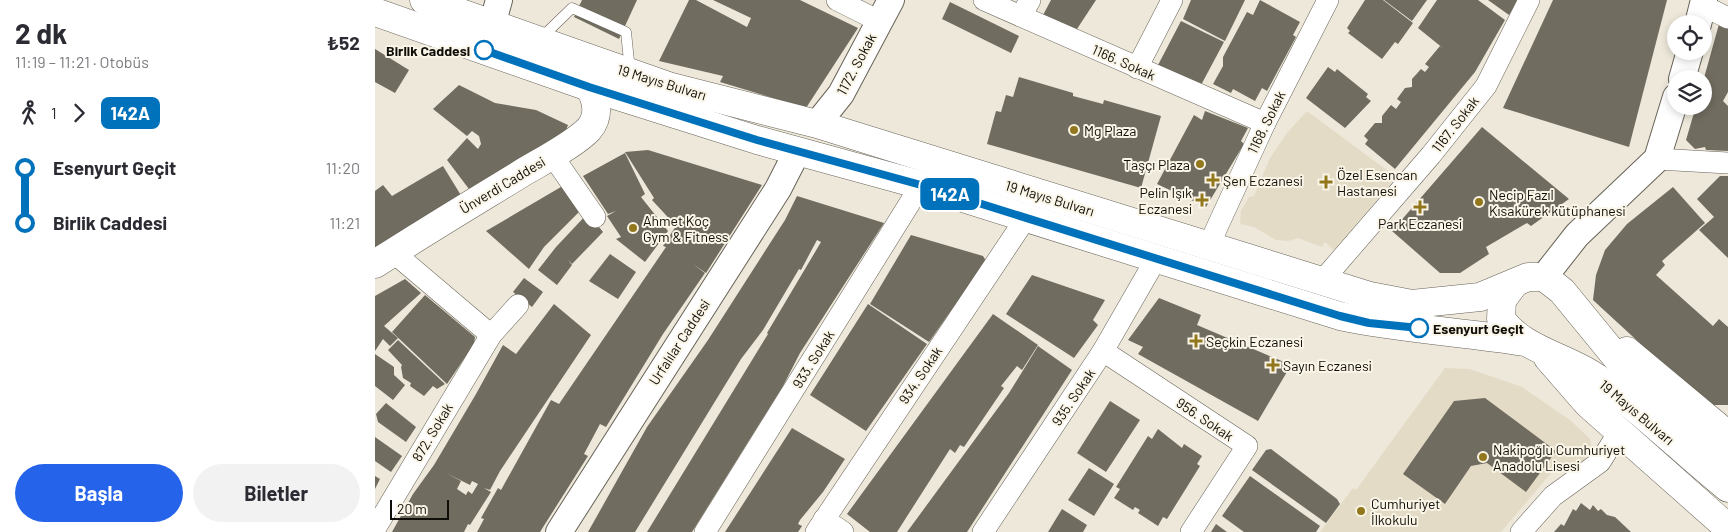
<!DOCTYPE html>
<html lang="tr">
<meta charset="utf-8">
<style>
:root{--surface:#fff;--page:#f2f2f3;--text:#2b2b33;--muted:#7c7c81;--accent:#2563eb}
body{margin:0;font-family:Barlow,sans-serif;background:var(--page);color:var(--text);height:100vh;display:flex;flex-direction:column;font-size:19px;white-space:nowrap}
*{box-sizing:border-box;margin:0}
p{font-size:16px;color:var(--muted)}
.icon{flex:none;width:28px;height:28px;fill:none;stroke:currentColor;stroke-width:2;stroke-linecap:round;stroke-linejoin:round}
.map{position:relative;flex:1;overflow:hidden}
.drawer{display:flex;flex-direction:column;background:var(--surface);width:375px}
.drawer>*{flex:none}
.badge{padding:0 10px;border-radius:8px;font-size:18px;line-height:32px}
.buttons{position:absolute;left:1292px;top:15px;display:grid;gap:10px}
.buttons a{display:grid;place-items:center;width:45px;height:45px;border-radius:50%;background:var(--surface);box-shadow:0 2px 8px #0003;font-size:25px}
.scale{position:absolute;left:15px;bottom:12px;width:59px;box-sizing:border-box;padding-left:5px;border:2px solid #100e09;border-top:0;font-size:14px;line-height:18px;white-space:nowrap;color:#100e09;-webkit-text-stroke:4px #faf5e7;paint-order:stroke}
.map>.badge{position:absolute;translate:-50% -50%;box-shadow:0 0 0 2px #fff}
.legs{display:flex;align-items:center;gap:8px;height:55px;padding:0 15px;font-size:16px}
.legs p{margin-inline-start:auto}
.headline{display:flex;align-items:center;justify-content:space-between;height:85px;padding:0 15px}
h1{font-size:28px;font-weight:700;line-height:38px}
.cta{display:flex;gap:10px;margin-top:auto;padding:10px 15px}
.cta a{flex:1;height:58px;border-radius:30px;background:var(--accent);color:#fff;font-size:20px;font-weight:700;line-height:58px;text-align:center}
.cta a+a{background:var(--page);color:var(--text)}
ul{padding:0 15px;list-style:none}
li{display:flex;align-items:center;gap:18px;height:55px;font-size:19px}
li i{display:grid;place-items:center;width:8px;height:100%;margin:0 6px;background:currentColor}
li i::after{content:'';width:12px;height:12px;margin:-6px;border:4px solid;border-radius:50%;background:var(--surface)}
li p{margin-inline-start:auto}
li:first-child i{background:linear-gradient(#0000 50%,currentColor 0)}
li:last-child i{background:linear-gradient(currentColor 50%,#0000 0)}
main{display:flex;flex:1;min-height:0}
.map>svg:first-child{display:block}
</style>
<main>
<section class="drawer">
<div class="headline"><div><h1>2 dk</h1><p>11:19 – 11:21 · Otobüs</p></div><b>₺52</b></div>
<div class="legs"><svg class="icon" aria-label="walk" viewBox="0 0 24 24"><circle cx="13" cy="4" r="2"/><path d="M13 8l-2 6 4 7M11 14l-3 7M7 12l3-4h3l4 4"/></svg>1<svg class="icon" aria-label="forward" viewBox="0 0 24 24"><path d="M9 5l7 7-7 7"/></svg><b class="badge" style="background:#0072bc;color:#fff">142A</b></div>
<ul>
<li><i style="color:#0072bc"></i><b>Esenyurt Geçit</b><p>11:20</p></li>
<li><i style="color:#0072bc"></i><b>Birlik Caddesi</b><p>11:21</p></li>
</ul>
<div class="cta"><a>Başla</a><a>Biletler</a></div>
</section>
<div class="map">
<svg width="1353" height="532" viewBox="0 0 1353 532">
<rect width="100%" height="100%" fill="#ede8da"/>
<g fill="#e3dbc6">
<path d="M932 111 1021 177 959 250 950 242 947 247 923 238 913 241 901 240 879 227 865 224 866 211 874 197 879 196 895 158 912 133Z"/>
<path d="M1070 368 1095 369 1147 387 1195 420 1215 439 1217 450 1207 463 1193 471H1178L1126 532H945L978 488 981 490Z"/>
</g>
<g fill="#716c60" fill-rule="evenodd">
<path d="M207 0H262L244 39 199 17Z"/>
<path d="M314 0H321L372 27 376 18 338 0H425L483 28 431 108 345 82 348 76 284 61Z"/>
<path d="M676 0H721L700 32 667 17Z"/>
<path d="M816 0H870L850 41 808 19Z"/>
<path d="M885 0 925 22 918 35 921 37 892 91 887 88 880 101 858 89 856 93 838 84 848 66V57L872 12 878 15Z"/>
<path d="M990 0H1008L1038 23 1023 44 1020 42 1007 59 973 33 975 31 972 28Z"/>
<path d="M1009 0H1052L1037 21Z"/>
<path d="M1062 0H1103L1130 20 1100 72 1020 169 990 144 993 140 989 136 1000 123H1007V116L1016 105 1021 109 1026 102 1022 99 1030 88 1037 87V79L1046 69 1050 72 1054 67 1050 64 1065 46 1069 49 1043 28Z"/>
<path d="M1113 0H1143L1134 15Z"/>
<path d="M1178 0H1292L1254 147 1128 108Z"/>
<path d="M575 2 644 36 636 53 567 19Z"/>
<path d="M806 21 849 42 825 87 782 67Z"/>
<path d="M1344 24 1353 29V92L1348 101 1353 106V151L1331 150 1330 147 1320 149 1311 140 1321 106H1329V78Z"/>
<path d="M0 49 34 70 20 93 0 82Z"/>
<path d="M953 67 960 72 962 69 993 94 991 97 996 101 970 128 931 98Z"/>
<path d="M644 77 698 93V96L728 104 729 100 786 116 766 188 612 144 621 111 626 112 631 95 638 97Z"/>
<path d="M84 85 120 103 161 110 193 125 188 138 97 193 72 160 92 138 103 149 106 144 104 136 97 131 92 136 58 109Z"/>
<path d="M830 111 873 128 866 141 869 144 831 207 782 184 819 115 827 120Z"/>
<path d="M1107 127 1194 199 1156 226 1152 223 1111 247 1114 254 1085 273H1065L1017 231Z"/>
<path d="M273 150 387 185 331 273 318 264 330 273 288 334 231 427 225 424 209 454 213 456 165 532H102L109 519 106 518 123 488 126 490 176 400 184 404 291 247 288 246 301 226 277 200 279 198 250 152Z"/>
<path d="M250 153 270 194 266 197 293 231 270 262 241 239 246 237 232 216 241 211 233 214 208 176Z"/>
<path d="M68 166 87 197 0 249V191L8 185 17 196Z"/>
<path d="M1345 176H1353V258L1324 230 1339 217 1322 199Z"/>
<path d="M191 184 208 208 169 247 154 269 111 231Z"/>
<path d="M1298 187 1330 223 1287 261 1290 265 1281 275 1338 326 1344 319 1353 327V405H1332L1218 300 1221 275 1230 250 1252 224Z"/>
<path d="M422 196 509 223 425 353 408 386 317 532H272L393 334 392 333 446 242 442 240 426 270 424 269 388 330 366 359 260 532H213L272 427 333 340 410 220Z"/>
<path d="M213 213 228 232 197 264 193 260 197 265 182 285 163 270 181 247Z"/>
<path d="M536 235 608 256 611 261 554 342 495 304Z"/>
<path d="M235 254 261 272 243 299 214 281Z"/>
<path d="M657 275 730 300 718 320 723 325 699 358 631 314Z"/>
<path d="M149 278 168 292 157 307 138 292Z"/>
<path d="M30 279 46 293 9 326 23 338 15 346 8 339 0 351V296Z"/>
<path d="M50 295 100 337 99 344 72 384 17 332Z"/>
<path d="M784 298 826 315 822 325 916 365 883 421 763 354 768 347 753 340Z"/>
<path d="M179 304 216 335 125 471 115 490 109 488 116 492 95 525 93 524 89 532H17L38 494 59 465 101 394 128 345 141 354ZM71 473 95 485 97 481 103 484 97 494 93 491 91 495 82 489 86 481Z"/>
<path d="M493 304 552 344 491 431 435 395Z"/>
<path d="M618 314 663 345 647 370 642 366 626 386 629 388 589 447 585 445 580 453 575 449 522 532H495L472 514Z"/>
<path d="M23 340 70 384 62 389 58 386 49 396 35 386 36 383 28 378 26 367 27 365 13 350Z"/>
<path d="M663 346 697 370 594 529 592 532H532L634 393Z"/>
<path d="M0 354 19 367V375L30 385 18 400 0 386Z"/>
<path d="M1110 398 1181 451 1151 492 1112 463 1096 466 1070 504 1028 474 1079 401Z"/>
<path d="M735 401 765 420 731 472 702 453Z"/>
<path d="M11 403 41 427 31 442 3 422 1 414Z"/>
<path d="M417 428 470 459 448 492 425 520 423 524 427 526 423 532H350Z"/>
<path d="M783 429 807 448 809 444 827 456 822 464 825 466 792 519 788 517 783 526 763 513 765 510 760 507 758 510 739 498 745 489 741 487 773 436 777 439Z"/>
<path d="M0 437 27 456 16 472 0 461Z"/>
<path d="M896 449 962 499 965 504 951 523 877 470 891 450Z"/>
<path d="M714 468 739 484 719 516 693 500Z"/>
<path d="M0 476 5 479 0 489Z"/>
<path d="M875 476 945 526 941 532H869L847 516Z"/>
<path d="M1206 503 1215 510 1218 505 1223 511 1226 509 1232 515 1240 517 1256 532H1179L1186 524 1189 526 1198 509 1201 511Z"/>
<path d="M687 509 712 525 708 532H673Z"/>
<path d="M841 524 852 532H836Z"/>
</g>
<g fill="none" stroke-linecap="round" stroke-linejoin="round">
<defs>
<path id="service" d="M165 39 197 8 251 32 255 71"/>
<g id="minor">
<path d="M462 0 504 21"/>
<path d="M609 0 890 123"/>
<path d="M1329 6 1353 18"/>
<path d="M646 16 655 0"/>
<path d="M762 68 797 0"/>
<path d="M177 155 220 217"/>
<path d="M1282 159 1353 163"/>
<path d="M833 247 890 123 953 0"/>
<path d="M947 281 1056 155 1111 86 1154 0"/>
<path d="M116 335 143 305"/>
<path d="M728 351 872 446 816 532"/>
<path d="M449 519 468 532"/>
<path d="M0 529 116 335 18 252"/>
<path d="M330 532 546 185"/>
<path d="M441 532 651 218"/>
<path d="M608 532 728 351 781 259"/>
<path d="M1146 532 1178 496 1225 462 1244 432"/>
</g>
<g id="tertiary">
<path d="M1323 24 1329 0"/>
<path d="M117 25 124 0"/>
<path d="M1307 79 1315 51"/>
<path d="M442 124 466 94 516 0"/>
<path d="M1169 277 1202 235 1282 159 1301 97"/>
<path d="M184 532 403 189 422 152"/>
</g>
<g id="secondary">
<path d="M49 0 293 86 442 124 995 296 1037 304 1105 297 1153 277H1169L1187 291 1269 391 1353 459"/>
<path d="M0 12 214 87 382 140 546 185 965 316C1026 329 1089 332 1150 342"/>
<path d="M0 264C48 233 98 203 147 173 165 162 200 144 214 129 225 116 222 100 214 87"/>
<path d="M1139 284 1127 300 1126 319C1149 351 1191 356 1222 378 1267 411 1310 453 1353 488"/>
<path d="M1252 351 1348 431"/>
<path d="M1173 358 1213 404 1353 528"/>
</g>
</defs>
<use href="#service" stroke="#686358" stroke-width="11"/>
<use href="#minor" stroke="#686358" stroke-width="22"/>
<use href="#tertiary" stroke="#686358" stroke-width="28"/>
<use href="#secondary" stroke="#686358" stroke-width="29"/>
<use href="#service" stroke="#fff" stroke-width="10"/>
<use href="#minor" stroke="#fff" stroke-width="21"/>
<use href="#tertiary" stroke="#fff" stroke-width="26"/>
<use href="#secondary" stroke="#fff" stroke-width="28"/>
</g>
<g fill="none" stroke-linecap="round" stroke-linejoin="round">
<defs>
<path id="line-1" d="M109 50 214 87 382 140 546 185 965 316 994 323 1044 328"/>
</defs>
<use href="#line-1" stroke="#fff" stroke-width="11"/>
<use href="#line-1" stroke="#0072bc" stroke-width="8"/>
</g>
<g fill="#fff" stroke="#0072bc" stroke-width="2.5">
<circle cx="109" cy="50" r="9"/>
<circle cx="1044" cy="328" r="9"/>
</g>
<g fill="#92771d" stroke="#faf5e7" stroke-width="2">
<circle cx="699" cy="130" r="5"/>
<circle cx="825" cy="164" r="5"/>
<path d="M835.5 172.5h5v5h5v5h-5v5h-5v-5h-5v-5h5z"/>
<path d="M948.5 174.5h5v5h5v5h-5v5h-5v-5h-5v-5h5z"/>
<path d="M824.5 192.5h5v5h5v5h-5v5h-5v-5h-5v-5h5z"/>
<circle cx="1104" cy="202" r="5"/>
<path d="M1042.5 199.5h5v5h5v5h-5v5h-5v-5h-5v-5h5z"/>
<circle cx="258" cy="228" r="5"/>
<path d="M818.5 333.5h5v5h5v5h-5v5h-5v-5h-5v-5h5z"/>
<path d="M895.5 357.5h5v5h5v5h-5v5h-5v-5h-5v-5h5z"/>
<circle cx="1108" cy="457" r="5"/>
<circle cx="986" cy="511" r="5"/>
</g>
<g text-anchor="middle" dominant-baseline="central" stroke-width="4" stroke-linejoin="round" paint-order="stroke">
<g font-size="14" font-weight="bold" fill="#100e09" stroke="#faf5e7" text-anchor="end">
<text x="95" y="50">Birlik Caddesi</text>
<text x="1058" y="328" text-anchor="start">Esenyurt Geçit</text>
</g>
<g font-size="14" fill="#100e09" stroke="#faf5e7">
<text transform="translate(749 62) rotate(24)">1166. Sokak</text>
<text transform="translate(481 64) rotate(-62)">1172. Sokak</text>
<text transform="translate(287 82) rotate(17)">19 Mayıs Bulvarı</text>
<text transform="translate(891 122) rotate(-64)">1168. Sokak</text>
<text transform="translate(1080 124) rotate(-52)">1167. Sokak</text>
<text transform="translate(127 185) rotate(-31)">Ünverdi Caddesi</text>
<text transform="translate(675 198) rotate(17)">19 Mayıs Bulvarı</text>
<text transform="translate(304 342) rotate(-57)">Urfalılar Caddesi</text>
<text transform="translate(438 359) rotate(-58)">933. Sokak</text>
<text transform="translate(545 375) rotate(-56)">934. Sokak</text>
<text transform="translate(698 397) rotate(-56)">935. Sokak</text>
<text transform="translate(1262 412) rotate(40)">19 Mayıs Bulvarı</text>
<text transform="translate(830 419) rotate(34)">956. Sokak</text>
<text transform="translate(57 432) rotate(-59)">872. Sokak</text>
</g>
<g font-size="14" fill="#100e09" stroke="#faf5e7" text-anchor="start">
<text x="709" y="130">Mg Plaza</text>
<text x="815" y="164" text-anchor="end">Taşçı Plaza</text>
<text x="962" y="174">Özel Esencan<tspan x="962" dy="16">Hastanesi</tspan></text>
<text x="848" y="180">Şen Eczanesi</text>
<text x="817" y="192" text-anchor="end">Pelin Işık<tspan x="817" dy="16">Eczanesi</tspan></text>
<text x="1114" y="194">Necip Fazıl<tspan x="1114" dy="16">Kısakürek kütüphanesi</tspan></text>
<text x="268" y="220">Ahmet Koç<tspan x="268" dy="16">Gym &amp; Fitness</tspan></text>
<text x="1045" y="223" text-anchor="middle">Park Eczanesi</text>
<text x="831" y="341">Seçkin Eczanesi</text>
<text x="908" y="365">Sayın Eczanesi</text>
<text x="1118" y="449">Nakipoğlu Cumhuriyet<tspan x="1118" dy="16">Anadolu Lisesi</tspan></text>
<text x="996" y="503">Cumhuriyet<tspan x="996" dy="16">İlkokulu</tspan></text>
</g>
</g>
</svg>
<div class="buttons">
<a><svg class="icon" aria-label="locate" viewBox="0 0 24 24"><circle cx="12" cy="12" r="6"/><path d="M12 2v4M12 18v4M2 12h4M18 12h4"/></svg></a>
<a><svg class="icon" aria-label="layers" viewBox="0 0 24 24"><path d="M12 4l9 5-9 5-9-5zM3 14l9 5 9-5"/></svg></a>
</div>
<div class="scale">20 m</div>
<b class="badge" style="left:575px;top:194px;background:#0072bc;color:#fff">142A</b>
</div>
</main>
